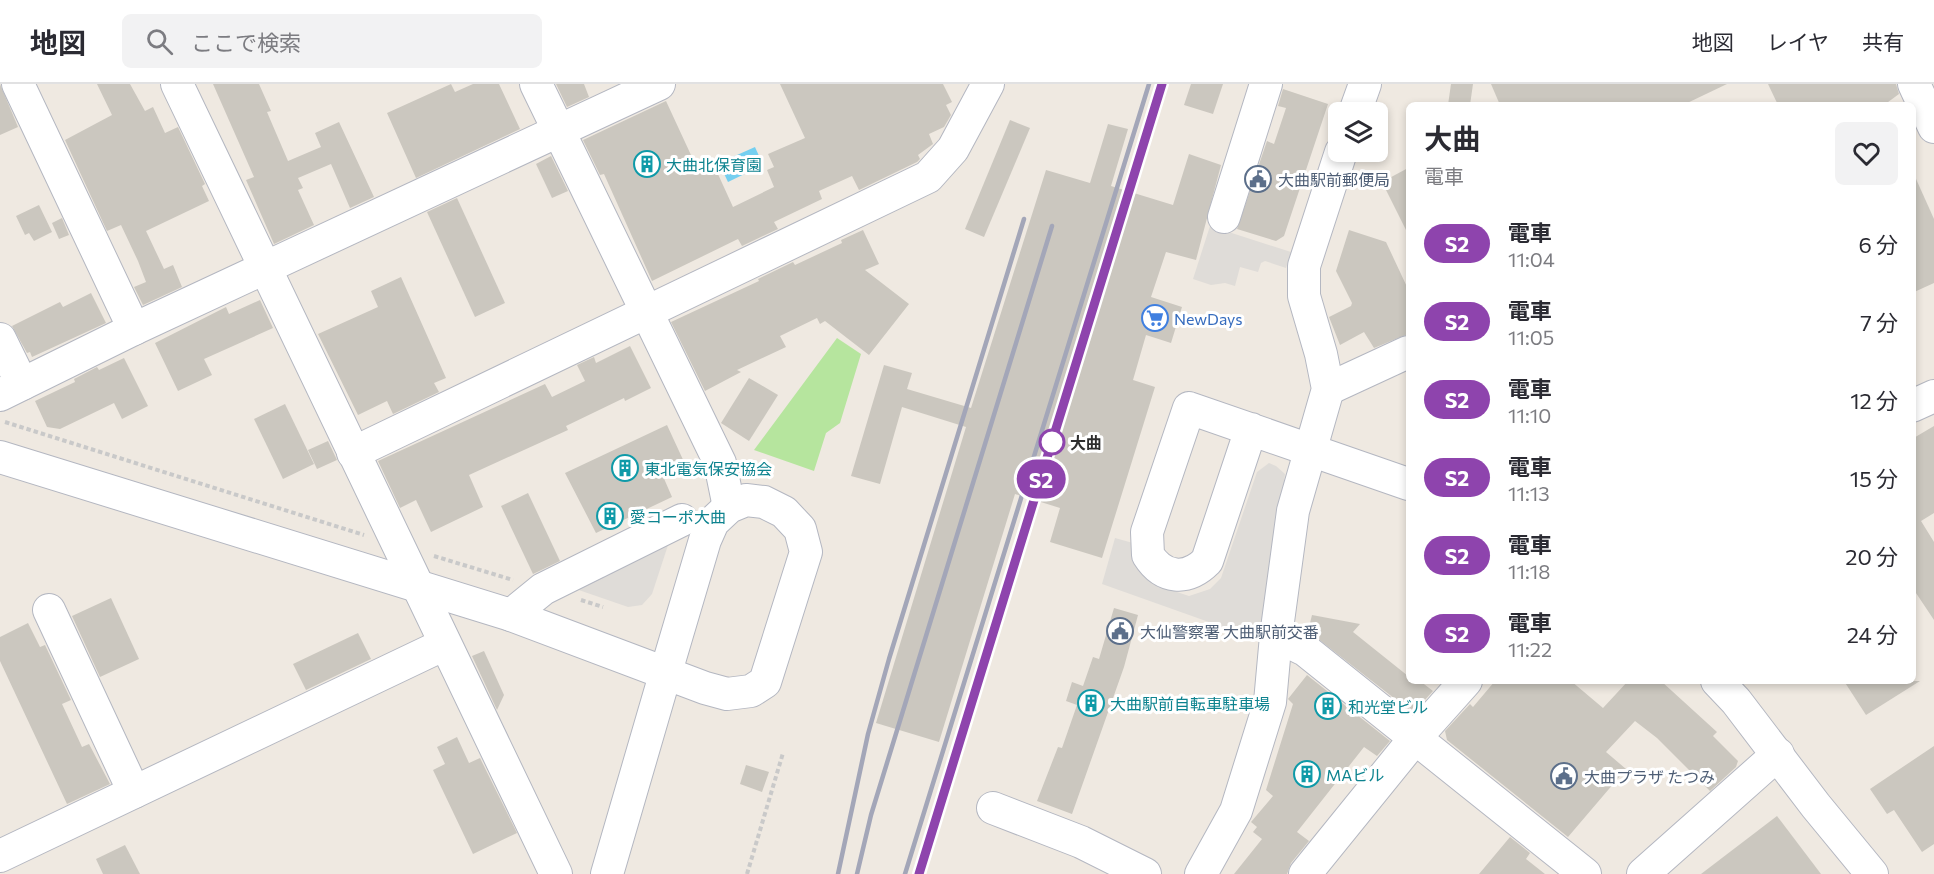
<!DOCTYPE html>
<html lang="ja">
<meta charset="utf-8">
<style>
:root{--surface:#fff;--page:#f2f2f3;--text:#2b2b33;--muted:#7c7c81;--line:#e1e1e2}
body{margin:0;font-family:Commissioner,"Noto Sans JP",sans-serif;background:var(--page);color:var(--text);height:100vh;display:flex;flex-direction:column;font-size:22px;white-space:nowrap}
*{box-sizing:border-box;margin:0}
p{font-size:20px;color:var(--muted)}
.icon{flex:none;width:33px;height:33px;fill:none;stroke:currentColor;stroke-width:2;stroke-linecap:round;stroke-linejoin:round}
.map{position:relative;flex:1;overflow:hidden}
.side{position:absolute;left:1406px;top:18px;width:510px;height:582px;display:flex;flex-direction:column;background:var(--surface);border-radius:9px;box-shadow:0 3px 9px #0003}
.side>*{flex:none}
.badge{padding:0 12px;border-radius:20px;font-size:21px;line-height:39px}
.buttons{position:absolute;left:1328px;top:18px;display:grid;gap:12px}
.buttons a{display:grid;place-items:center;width:60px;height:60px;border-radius:9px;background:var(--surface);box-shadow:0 3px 9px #0003;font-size:30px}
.map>.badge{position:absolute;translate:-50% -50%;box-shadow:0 0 0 3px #fff}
.round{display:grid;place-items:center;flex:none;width:63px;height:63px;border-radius:9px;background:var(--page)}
.summary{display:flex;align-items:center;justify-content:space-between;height:102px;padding:0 18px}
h1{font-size:28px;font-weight:700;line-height:45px}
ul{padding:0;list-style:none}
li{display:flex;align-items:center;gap:18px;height:78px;padding:0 18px}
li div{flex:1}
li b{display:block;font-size:22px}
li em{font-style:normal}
li .badge{min-width:66px;font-weight:700;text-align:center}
header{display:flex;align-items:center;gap:36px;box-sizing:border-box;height:84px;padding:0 30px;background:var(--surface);border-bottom:2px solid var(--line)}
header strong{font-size:28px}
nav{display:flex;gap:33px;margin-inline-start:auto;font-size:21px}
.search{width:420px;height:54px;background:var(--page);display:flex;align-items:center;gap:15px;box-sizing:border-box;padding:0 21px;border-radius:9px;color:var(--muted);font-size:22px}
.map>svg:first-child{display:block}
</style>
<header>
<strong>地図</strong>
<div class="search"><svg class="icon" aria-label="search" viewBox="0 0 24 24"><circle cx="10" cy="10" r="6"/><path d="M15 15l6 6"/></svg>ここで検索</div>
<nav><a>地図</a><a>レイヤ</a><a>共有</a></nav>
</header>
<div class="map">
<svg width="1934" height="790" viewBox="0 0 1934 790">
<rect width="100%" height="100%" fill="#efe9e1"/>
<path fill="#b6e59e" d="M837 254 861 270 840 339 826 349 814 387 754 366Z"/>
<g fill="#dfdcd8">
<path d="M1210 142 1291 168 1286 184 1265 177 1261 179 1258 188 1240 183 1235 202 1225 199 1211 201 1193 195Z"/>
<path d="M1269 379 1276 382 1285 390 1265 558 1102 500 1115 454 1140 461 1152 497 1159 502 1189 512 1210 505 1221 494 1257 388Z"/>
<path d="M671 452 652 510 642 521 628 523 570 503Z"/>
</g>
<path fill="#75cff0" d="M755 63 763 81 728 98 719 79Z"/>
<g fill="#cbc7bf">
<path d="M0 0 18 43 0 51Z"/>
<path d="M97 0H130L145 27 153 23 165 49 178 43 205 100 202 102 209 117 146 147 164 185 173 181 182 203 143 221 134 203 146 198 138 177 121 141 107 147 65 56 112 31Z"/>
<path d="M213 0H259L271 27 267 28 288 77 321 63 315 49 339 38 374 113 350 124 331 80 298 94 303 104 298 106 314 141 274 160 246 96 254 93Z"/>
<path d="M451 0 455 8 473 0H499L520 45 416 94 387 29Z"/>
<path d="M556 0H584L589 13 567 23Z"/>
<path d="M780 0H943L952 18 946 21 951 31 944 43 929 50 933 60 918 71 920 75 917 78 859 106 852 92 819 107 822 115 774 138 778 145 742 162 738 155 652 197 604 90 600 91 583 56 666 17 697 84 712 77 733 123 774 103 767 86 774 83 768 70 805 54Z"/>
<path d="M1191 0H1223L1213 30 1184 21Z"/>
<path d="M1451 0H1473L1470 21H1448Z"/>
<path d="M1491 0H1727L1683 21H1500Z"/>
<path d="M1768 0H1896L1899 10 1884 21H1778Z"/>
<path d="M1283 5 1328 20 1284 152 1276 157 1237 145 1267 57 1274 60 1286 24 1278 22Z"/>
<path d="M1010 36 1030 44 984 153 965 145Z"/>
<path d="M1108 40 1128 45 1111 102 1173 121 1189 70 1221 81 1196 176 1166 168 1151 213 1182 223 1171 259 1146 251 1133 296 1155 303 1102 474 1050 458 1060 424 1015 410 939 658 876 639 966 343 902 323 880 400 851 392 884 281 912 289 907 305 971 324 1046 86 1090 99Z"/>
<path d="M551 72 568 107 552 114 536 80Z"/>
<path d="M1408 84V150L1382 98Z"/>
<path d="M1912 86 1934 135V199L1912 209Z"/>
<path d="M457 114 505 219 475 233 427 128Z"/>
<path d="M39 121 52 148 34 157 29 149 25 151 16 132Z"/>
<path d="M62 134 69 151 59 155 52 139Z"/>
<path d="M863 146 879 180 865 186 909 220 869 271 825 237 820 240 817 234 780 252 786 263 737 286 741 288 705 307 671 238 759 197 758 195 793 178 795 181 842 159 841 156Z"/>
<path d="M1349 146 1386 158 1408 205V250L1374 264 1364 248 1340 261 1329 233 1351 222 1352 219 1336 187Z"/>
<path d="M401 193 446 294 434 299 439 308 393 330 387 317 358 331 318 250 378 223 371 207Z"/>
<path d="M91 209 106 239 32 273 30 268 27 269 12 242 60 218 63 223Z"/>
<path d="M260 216 273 244 204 275 212 291 178 307 155 259 226 223 229 230Z"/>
<path d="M630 262 651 304 625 317 624 314 566 342 568 346 469 391 483 423 431 448 416 416 400 424 378 377 545 300 552 313 585 297 577 281 594 273 596 279Z"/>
<path d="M124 274 148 322 122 335 114 319 60 345 47 343 35 317 75 298 74 295 97 283 99 286Z"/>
<path d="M749 294 778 311 749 357 721 339Z"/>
<path d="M285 320 314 380 283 395 254 335Z"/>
<path d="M667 341 685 380 662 390 672 413 596 449 565 389Z"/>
<path d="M1934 342V429L1921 437 1934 458V536L1912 503V355Z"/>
<path d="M328 357 337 376 317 385 308 366Z"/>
<path d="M528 409 560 477 533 490 501 422Z"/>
<path d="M111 514 139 575 100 593 72 532Z"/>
<path d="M1114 524 1138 531 1124 583 1072 730 1037 717 1058 663 1062 664 1077 621 1066 617 1072 598 1083 602 1093 573 1099 575Z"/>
<path d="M1312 531 1360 540 1353 548 1408 592V597H1420L1433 607 1413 629 1308 547Z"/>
<path d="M28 539 40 563 45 561 71 616 62 620 82 663 89 660 110 700 67 720 0 577V553Z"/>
<path d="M358 549 371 575 306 606 293 580Z"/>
<path d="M484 567 504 611 497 626 472 572Z"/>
<path d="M1307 591 1390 657 1377 672 1364 663 1297 748 1309 757 1291 779 1287 790H1234L1262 755 1253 748 1257 743 1251 738 1273 712 1266 706 1293 620 1288 615Z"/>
<path d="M1495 597H1571L1603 624 1628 597H1661L1717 648 1713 652 1738 677 1736 683 1710 707 1657 654 1635 637 1606 668 1626 685 1568 753 1447 656 1445 647 1470 620 1473 623Z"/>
<path d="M1844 597H1920L1866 631Z"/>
<path d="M457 653 469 679 480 674 517 749 473 770 433 686 445 680 437 663Z"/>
<path d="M1934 662V760L1922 768 1894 726 1887 730 1870 705Z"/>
<path d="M746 681 769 688 762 708 740 700Z"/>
<path d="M1777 732 1821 790H1701Z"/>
<path d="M1510 753 1530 769 1526 775 1545 790H1479Z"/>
<path d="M125 761 140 790H103L96 775Z"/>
</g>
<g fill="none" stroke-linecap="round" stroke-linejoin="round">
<defs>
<g id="minor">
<path d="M18 0 134 245"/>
<path d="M177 0 556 790"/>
<path d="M536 0 720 379 729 423"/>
<path d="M1914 0 1934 43"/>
<path d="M1355 28 1365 0"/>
<path d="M1224 133 1266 0"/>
<path d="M0 255 22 300"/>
<path d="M1328 305 1408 268"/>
<path d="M0 311 134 245 659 0"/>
<path d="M1912 322 1934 312"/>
<path d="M1251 345 1207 477C1187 497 1163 495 1148 471L1147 448 1189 324C1262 349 1335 375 1408 400"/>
<path d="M353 369 928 93 953 65 988 0"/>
<path d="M0 373 511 531 705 604 727 610 751 607 765 598 806 468 800 445 784 428 764 418 746 416 729 423 713 438 705 456C672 567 639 679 607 790"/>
<path d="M49 526 134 708"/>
<path d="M511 531 543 505 682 436"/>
<path d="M1276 552 1305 566 1585 790"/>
<path d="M1717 597 1736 617 1816 722 1872 790"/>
<path d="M993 724 1081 758 1145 790"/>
<path d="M0 772 445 560"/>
<path d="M1201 790 1236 727 1270 618 1276 552 1293 427 1328 305 1321 270 1304 212V182L1341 68"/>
<path d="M1305 790 1416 653 1466 597"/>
<path d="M1643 790 1778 670"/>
</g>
</defs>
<use href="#minor" stroke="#b4b7c1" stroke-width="34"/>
<g stroke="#c9c9c9" stroke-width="4" stroke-dasharray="4.5 3" stroke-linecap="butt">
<path d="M5 338 364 451"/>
<path d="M434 472 513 496"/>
<path d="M581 516 603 523"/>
<path d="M747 790 783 669"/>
</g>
<use href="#minor" stroke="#fff" stroke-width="32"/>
<g stroke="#a3a6b8" stroke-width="4.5">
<path d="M838 790 868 650 889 575 1024 135"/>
<path d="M857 790 871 731 1052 142"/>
<path d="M905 790 1149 0"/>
<path d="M919 790 1162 0"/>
</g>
</g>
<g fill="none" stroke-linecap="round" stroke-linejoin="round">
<defs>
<path id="line" d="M919 790 1162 0"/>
</defs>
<use href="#line" stroke="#fff" stroke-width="14"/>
<use href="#line" stroke="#8e44ad" stroke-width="9"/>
</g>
<defs>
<symbol id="building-ring" viewBox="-11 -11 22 22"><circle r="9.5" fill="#fff" stroke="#0f9aa8" stroke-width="1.5"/><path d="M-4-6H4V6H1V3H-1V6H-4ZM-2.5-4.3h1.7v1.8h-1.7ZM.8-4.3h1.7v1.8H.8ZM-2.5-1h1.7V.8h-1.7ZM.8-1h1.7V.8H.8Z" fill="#0f9aa8"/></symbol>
<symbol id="civic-ring" viewBox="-11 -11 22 22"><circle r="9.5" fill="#fff" stroke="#5c6f8a" stroke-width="1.5"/><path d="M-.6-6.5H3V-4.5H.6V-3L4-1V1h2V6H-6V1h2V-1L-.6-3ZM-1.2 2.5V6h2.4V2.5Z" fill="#5c6f8a"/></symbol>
<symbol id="supermarket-ring" viewBox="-11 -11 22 22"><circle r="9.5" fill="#fff" stroke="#3f7fe0" stroke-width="1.5"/><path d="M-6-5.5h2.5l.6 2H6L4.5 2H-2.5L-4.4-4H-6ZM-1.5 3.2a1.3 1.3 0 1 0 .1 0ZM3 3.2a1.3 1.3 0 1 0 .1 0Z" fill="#3f7fe0"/></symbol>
</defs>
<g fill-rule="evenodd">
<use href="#building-ring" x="632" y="65" width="30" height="30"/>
<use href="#civic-ring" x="1243" y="80" width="30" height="30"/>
<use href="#supermarket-ring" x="1140" y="219" width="30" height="30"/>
<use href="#building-ring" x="610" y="369" width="30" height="30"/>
<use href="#building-ring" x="595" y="417" width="30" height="30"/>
<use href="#civic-ring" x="1105" y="532" width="30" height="30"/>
<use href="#building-ring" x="1076" y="604" width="30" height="30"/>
<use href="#building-ring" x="1313" y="607" width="30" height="30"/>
<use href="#building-ring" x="1292" y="675" width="30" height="30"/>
<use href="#civic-ring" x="1549" y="677" width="30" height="30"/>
</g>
<circle fill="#fff" stroke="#8e44ad" stroke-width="3" cx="1052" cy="358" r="12"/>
<g text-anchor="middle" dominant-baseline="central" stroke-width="6" stroke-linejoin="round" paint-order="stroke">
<g font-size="16" fill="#0d838f" stroke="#fff" text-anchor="start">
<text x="666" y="80">大曲北保育園</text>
<text x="644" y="384">東北電気保安協会</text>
<text x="630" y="432">愛コーポ大曲</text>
<text x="1110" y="619">大曲駅前自転車駐車場</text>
<text x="1348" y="622">和光堂ビル</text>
<text x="1326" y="690">MAビル</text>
</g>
<g font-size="16" fill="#4e5e75" stroke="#fff" text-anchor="start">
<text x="1278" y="95">大曲駅前郵便局</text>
<text x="1140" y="547">大仙警察署 大曲駅前交番</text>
<text x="1584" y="692">大曲プラザ たつみ</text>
</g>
<g font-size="16" fill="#366cbe" stroke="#fff" text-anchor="start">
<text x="1174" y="234">NewDays</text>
</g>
<g font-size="16" font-weight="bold" fill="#2e2e2e" stroke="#fff" text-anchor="start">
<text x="1070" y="358">大曲</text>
</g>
</g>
</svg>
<div class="buttons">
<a><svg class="icon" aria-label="layers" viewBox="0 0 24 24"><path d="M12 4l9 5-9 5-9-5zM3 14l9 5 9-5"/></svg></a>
</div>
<b class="badge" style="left:1041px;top:395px;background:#8e44ad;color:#fff">S2</b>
<section class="side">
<div class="summary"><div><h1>大曲</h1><p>電車</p></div><a class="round"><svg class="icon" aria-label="heart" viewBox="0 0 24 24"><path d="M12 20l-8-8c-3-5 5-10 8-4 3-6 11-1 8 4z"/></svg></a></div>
<ul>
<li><span class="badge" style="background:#8e44ad;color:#fff">S2</span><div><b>電車</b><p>11:04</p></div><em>6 分</em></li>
<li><span class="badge" style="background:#8e44ad;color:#fff">S2</span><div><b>電車</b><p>11:05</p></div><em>7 分</em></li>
<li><span class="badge" style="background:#8e44ad;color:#fff">S2</span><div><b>電車</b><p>11:10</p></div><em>12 分</em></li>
<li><span class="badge" style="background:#8e44ad;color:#fff">S2</span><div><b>電車</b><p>11:13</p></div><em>15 分</em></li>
<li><span class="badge" style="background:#8e44ad;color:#fff">S2</span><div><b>電車</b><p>11:18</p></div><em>20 分</em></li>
<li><span class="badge" style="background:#8e44ad;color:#fff">S2</span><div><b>電車</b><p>11:22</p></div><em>24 分</em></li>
</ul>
</section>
</div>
